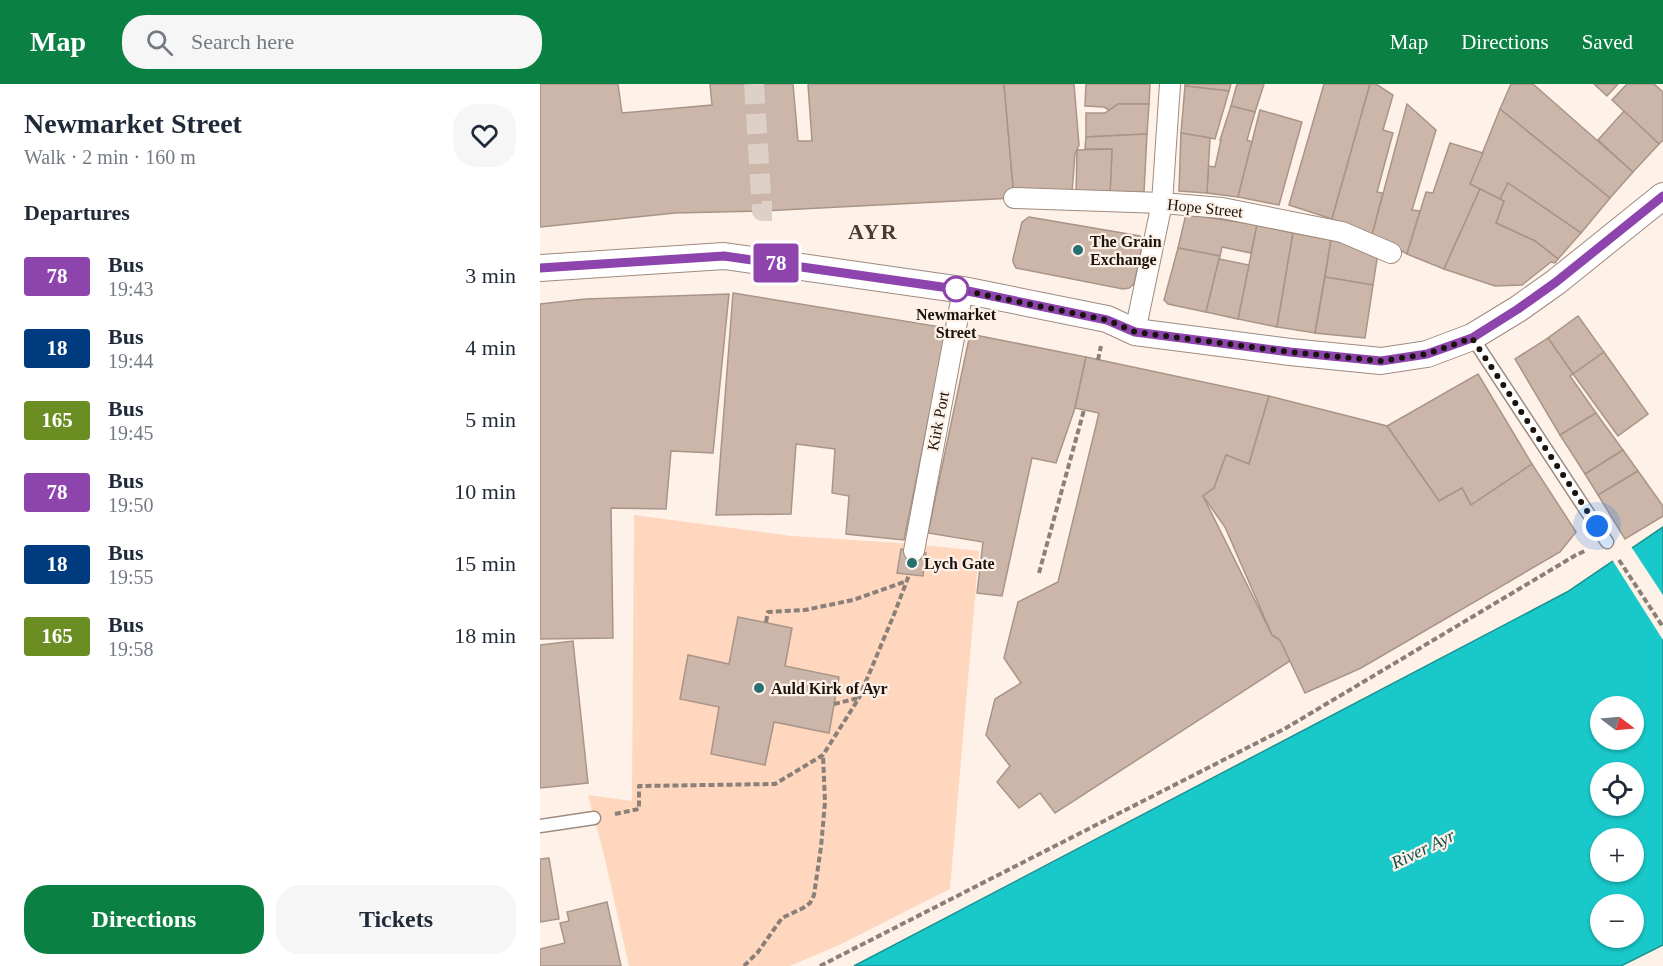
<!DOCTYPE html>
<meta charset="utf-8">
<style>
:root{--surface:#fff;--page:#f6f6f7;--text:#1f2937;--muted:#747a83;--accent:#0b8043}
body{margin:0;font-family:"Times New Roman",serif;background:var(--page);color:var(--text);height:100vh;display:flex;flex-direction:column;font-size:22px;white-space:nowrap}
*{box-sizing:border-box;margin:0}
p{font-size:20px;color:var(--muted)}
.icon{flex:none;width:33px;height:33px;fill:none;stroke:currentColor;stroke-width:2;stroke-linecap:round;stroke-linejoin:round}
.map{position:relative;flex:1;overflow:hidden}
.sheet{display:flex;flex-direction:column;background:var(--surface);width:540px}
.sheet>*{flex:none}
.badge{padding:0 12px;border-radius:4px;font-size:21px;line-height:39px}
.needle{width:39px;rotate:106deg}
.buttons{position:absolute;left:1050px;top:612px;display:grid;gap:12px}
.buttons a{display:grid;place-items:center;width:54px;height:54px;border-radius:50%;background:var(--surface);box-shadow:0 2px 4px #0004;font-size:30px}
.you{position:absolute;width:30px;height:30px;margin:-15px;border:4px solid #fff;border-radius:50%;background:#1a73e8;box-shadow:0 0 0 9px #1a73e833}
.map>.badge{position:absolute;translate:-50% -50%;box-shadow:0 0 0 3px #fff}
h2{padding:0 24px;font-size:22px;line-height:54px}
.round{display:grid;place-items:center;flex:none;width:63px;height:63px;border-radius:24px;background:var(--page)}
.headline{display:flex;align-items:center;justify-content:space-between;height:102px;padding:0 24px}
h1{font-size:28px;font-weight:800;line-height:45px}
.primary-button{display:flex;gap:12px;margin-top:auto;padding:12px 24px}
.primary-button a{flex:1;height:69px;border-radius:24px;background:var(--accent);color:#fff;font-size:24px;font-weight:800;line-height:69px;text-align:center}
.primary-button a+a{background:var(--page);color:var(--text)}
ul{padding:0;list-style:none}
li{display:flex;align-items:center;gap:18px;height:72px;padding:0 24px}
li div{flex:1}
li b{display:block;font-size:22px}
li em{font-style:normal}
li .badge{min-width:66px;font-weight:700;text-align:center}
header{display:flex;align-items:center;gap:36px;box-sizing:border-box;height:84px;padding:0 30px;background:var(--accent);color:#fff}
header strong{font-size:28px}
nav{display:flex;gap:33px;margin-inline-start:auto;font-size:21px}
.search{width:420px;height:54px;background:var(--page);display:flex;align-items:center;gap:15px;box-sizing:border-box;padding:0 21px;border-radius:24px;color:var(--muted);font-size:22px}
main{display:flex;flex:1;min-height:0}
.map>svg:first-child{display:block}
</style>
<header>
<strong>Map</strong>
<div class="search"><svg class="icon" aria-label="search" viewBox="0 0 24 24"><circle cx="10" cy="10" r="6"/><path d="M15 15l6 6"/></svg>Search here</div>
<nav><a>Map</a><a>Directions</a><a>Saved</a></nav>
</header>
<main>
<section class="sheet">
<div class="headline"><div><h1>Newmarket Street</h1><p>Walk · 2 min · 160 m</p></div><a class="round"><svg class="icon" aria-label="heart" viewBox="0 0 24 24"><path d="M12 20l-8-8c-3-5 5-10 8-4 3-6 11-1 8 4z"/></svg></a></div>
<h2>Departures</h2>
<ul>
<li><span class="badge" style="background:#8e44ad;color:#fff">78</span><div><b>Bus</b><p>19:43</p></div><em>3 min</em></li>
<li><span class="badge" style="background:#003b80;color:#fff">18</span><div><b>Bus</b><p>19:44</p></div><em>4 min</em></li>
<li><span class="badge" style="background:#6b8e23;color:#fff">165</span><div><b>Bus</b><p>19:45</p></div><em>5 min</em></li>
<li><span class="badge" style="background:#8e44ad;color:#fff">78</span><div><b>Bus</b><p>19:50</p></div><em>10 min</em></li>
<li><span class="badge" style="background:#003b80;color:#fff">18</span><div><b>Bus</b><p>19:55</p></div><em>15 min</em></li>
<li><span class="badge" style="background:#6b8e23;color:#fff">165</span><div><b>Bus</b><p>19:58</p></div><em>18 min</em></li>
</ul>
<div class="primary-button"><a>Directions</a><a>Tickets</a></div>
</section>
<div class="map">
<svg width="1123" height="882" viewBox="0 0 1123 882">
<rect width="100%" height="100%" fill="#fef1e8"/>
<path fill="#fed7be" d="M94 431 252 452 375 460 439 467 410 805 299 861 250 882H89L64 771 48 711 92 717Z"/>
<path fill="#19c9ca" stroke="#199292" stroke-width="1.5" fill-rule="evenodd" d="M1123 443V861L1081 882H314L1027 508ZM1060 622H1094V656H1060ZM1060 688H1094V722H1060ZM1060 754H1094V788H1060ZM1060 820H1094V854H1060Z"/>
<path fill="#fef1e8" d="M1090 461 1123 511V556L1071 474Z"/>
<g fill="#cbb6a9" stroke="#a99588" stroke-width="1.5">
<path d="M0 0H78L82 29 172 21 170 0H253L258 57H272L268 0H464L474 114 222 127 135 129 0 143Z"/>
<path d="M464 0H534L539 61 535 70 532 108 474 114Z"/>
<path d="M546 0H610L609 20H578L569 26 564 23 545 22Z"/>
<path d="M645 0H691L689 7 645 2Z"/>
<path d="M697 0H724L715 28 691 22Z"/>
<path d="M784 0H830L792 135 749 121Z"/>
<path d="M830 0H836L853 11 843 46 853 49 837 108 843 109 832 151 792 135Z"/>
<path d="M971 0H993L1093 88 1070 114 960 25Z"/>
<path d="M1054 0H1078L1067 12Z"/>
<path d="M1087 0H1114L1123 8V56L1119 60 1072 16Z"/>
<path d="M645 2 689 7 675 55 641 49Z"/>
<path d="M578 20H609L607 50 546 53V29H565Z"/>
<path d="M867 20 896 46 872 126 880 127 867 170 832 151Z"/>
<path d="M691 22 715 28 707 56 712 58 698 113 667 109 668 82 675 83 681 56H680Z"/>
<path d="M960 25 1070 114 1041 149 968 99 960 115 930 100Z"/>
<path d="M720 26 762 38 739 121 698 113Z"/>
<path d="M1084 27 1119 60 1093 88 1058 56Z"/>
<path d="M641 49 670 54 667 109 639 107Z"/>
<path d="M607 50 604 108 570 110 572 65H545L546 53Z"/>
<path d="M910 59 943 69 930 100 940 105 904 185 867 170 886 108 893 109Z"/>
<path d="M572 65 570 110 536 112 537 66Z"/>
<path d="M968 99 1041 149 1018 175 995 157 956 139 964 117 960 115Z"/>
<path d="M940 105 964 117 956 139 995 157 1018 175 1015 179 1011 178 982 201 955 202 904 185Z"/>
<path d="M646 130 717 141 711 169 682 163 680 172 638 164Z"/>
<path d="M489 133 600 152 603 158 594 200 589 204 583 205 476 184 473 178V175L481 142 482 138Z"/>
<path d="M717 141 753 149 737 243 698 235Z"/>
<path d="M753 149 791 156 775 249 737 243Z"/>
<path d="M791 156 825 163 838 169 833 201 785 193Z"/>
<path d="M638 164 680 172 666 228 628 220 624 216Z"/>
<path d="M679 175 709 181 698 235 666 228Z"/>
<path d="M785 193 833 201 825 254 775 249Z"/>
<path d="M193 209 407 244 364 456 306 450 309 412 292 409 295 365 256 360 251 430 176 431Z"/>
<path d="M189 210 173 369 131 367 126 425 71 424 73 554 0 555V220L45 215Z"/>
<path d="M1038 232 1064 268 1033 290 1008 254Z"/>
<path d="M430 250 546 273 535 324 516 379 492 374 462 512 437 509 443 458 388 449Z"/>
<path d="M1008 254 1033 290 1030 292 1056 329 1020 351 975 275Z"/>
<path d="M1064 268 1108 330 1078 352 1033 290Z"/>
<path d="M546 273 729 312 709 380 686 371 674 404 663 412 732 551 740 556 750 577 515 729 500 709 479 724 457 698 470 682 446 651 455 615 481 599 464 574 478 518 518 498 559 329 535 324Z"/>
<path d="M938 290 992 380 931 421 922 404 899 417 847 342Z"/>
<path d="M729 312 847 342 899 417 922 404 931 421 992 380 1036 448 1020 468 821 584 765 609 740 556 732 551 685 443 663 412 674 404 686 371 709 380Z"/>
<path d="M1056 329 1083 366 1045 390 1020 351Z"/>
<path d="M1083 366 1098 387 1058 411 1045 390Z"/>
<path d="M1098 387 1123 422V432L1085 455 1058 411Z"/>
<path d="M361 465 386 469 383 492 357 489Z"/>
<path d="M198 533 252 544 245 582 299 593 289 649 234 638 225 681 171 670 179 623 140 615 148 571 189 580Z"/>
<path d="M33 557 48 699 0 704V561Z"/>
<path d="M9 774 19 835 0 838V775Z"/>
<path d="M67 818 81 882H0V865L25 859 20 839 29 837 27 828Z"/>
</g>
<g fill="none" stroke-linecap="round" stroke-linejoin="round">
<path stroke="#dcd0c7" stroke-width="20" stroke-dasharray="20 10" stroke-linecap="butt" d="M214 0 222 127H232"/>
<defs>
<g id="service">
<path d="M932 253 1067 458"/>
<path d="M0 742 54 734"/>
</g>
<g id="pedestrian">
<path d="M474 114 622 119 682 124 802 148 851 169"/>
<path d="M595 248 622 119 630 0"/>
<path d="M374 467 423 206"/>
</g>
<path id="minor" d="M0 184 184 172 423 206 567 235 595 248 750 268 841 277 887 270 932 253 978 225 1016 198 1123 112"/>
</defs>
<use href="#service" stroke="#9f8b7f" stroke-width="15"/>
<use href="#pedestrian" stroke="#9f8b7f" stroke-width="22"/>
<use href="#minor" stroke="#9f8b7f" stroke-width="28"/>
<g stroke="#8a8079" stroke-width="4" stroke-dasharray="6 3" stroke-linecap="butt">
<path d="M558 276 561 262"/>
<path d="M1079 476 1123 543"/>
<path d="M499 489 544 326"/>
<path d="M226 538 228 528 265 526 313 516 367 497"/>
<path d="M294 620 319 614"/>
<path d="M75 730 99 725V702L235 700 283 671 319 614 355 528 369 491"/>
<path d="M204 882 218 868 242 834 263 824 270 819 274 811 281 763 285 718 283 671"/>
<path d="M280 882 746 644 1036 471 1047 466"/>
</g>
<use href="#service" stroke="#fff" stroke-width="12"/>
<use href="#pedestrian" stroke="#fff" stroke-width="20"/>
<use href="#minor" stroke="#fff" stroke-width="26"/>
</g>
<g fill="none" stroke-linecap="round" stroke-linejoin="round">
<defs>
<path id="line" d="M0 184 184 172 423 206 567 236 595 248 750 268 841 277 887 270 932 254 978 225 1016 198 1123 112"/>
</defs>
<use href="#line" stroke="#fff" stroke-width="14"/>
<use href="#line" stroke="#8e44ad" stroke-width="9"/>
<path stroke="#1a130e" stroke-width="6" stroke-dasharray="0 10.8" d="M416 205 567 236 595 248 750 268 841 277 887 270 932 254 1057 442"/>
</g>
<g fill="#257070" stroke="#fef1e8" stroke-width="2">
<circle cx="538" cy="166" r="6"/>
<circle cx="372" cy="479" r="6"/>
<circle cx="219" cy="604" r="6"/>
</g>
<circle fill="#fff" stroke="#8e44ad" stroke-width="3" cx="416" cy="205" r="12"/>
<g text-anchor="middle" dominant-baseline="central" stroke-width="4.5" stroke-linejoin="round" paint-order="stroke">
<g font-size="16" fill="#1a130e" stroke="#fef1e8">
<text transform="translate(665 124) rotate(6)">Hope Street</text>
<text transform="translate(398 337) rotate(-79)">Kirk Port</text>
</g>
<g font-size="16" font-weight="bold" fill="#1a130e" stroke="#fef1e8" text-anchor="start">
<text x="550" y="157">The Grain<tspan x="550" dy="18">Exchange</tspan></text>
<text x="384" y="479">Lych Gate</text>
<text x="231" y="604">Auld Kirk of Ayr</text>
</g>
<g font-size="16" font-weight="bold" fill="#1a130e" stroke="#fef1e8">
<text x="416" y="230">Newmarket<tspan x="416" dy="18">Street</tspan></text>
</g>
<g font-size="18" font-style="italic" fill="#105253" stroke="#fef1e8">
<text transform="translate(883 765) rotate(-26)">River Ayr</text>
</g>
<g font-size="22" font-weight="bold" letter-spacing="1.5" fill="#4b3a2f" stroke="#fef1e8">
<text x="333" y="147">AYR</text>
</g>
</g>
</svg>
<div class="buttons">
<a><svg class="needle" viewBox="-14 -14 28 28"><path d="M0-13l5 13h-10z" fill="#e53935"/><path d="M0 13l5-13h-10z" fill="#747a83"/></svg></a>
<a><svg class="icon" aria-label="locate" viewBox="0 0 24 24"><circle cx="12" cy="12" r="6"/><path d="M12 2v4M12 18v4M2 12h4M18 12h4"/></svg></a>
<a>+</a>
<a>−</a>
</div>
<div class="you" style="left:1057px;top:442px"></div>
<b class="badge" style="left:236px;top:179px;background:#8e44ad;color:#fff">78</b>
</div>
</main>
